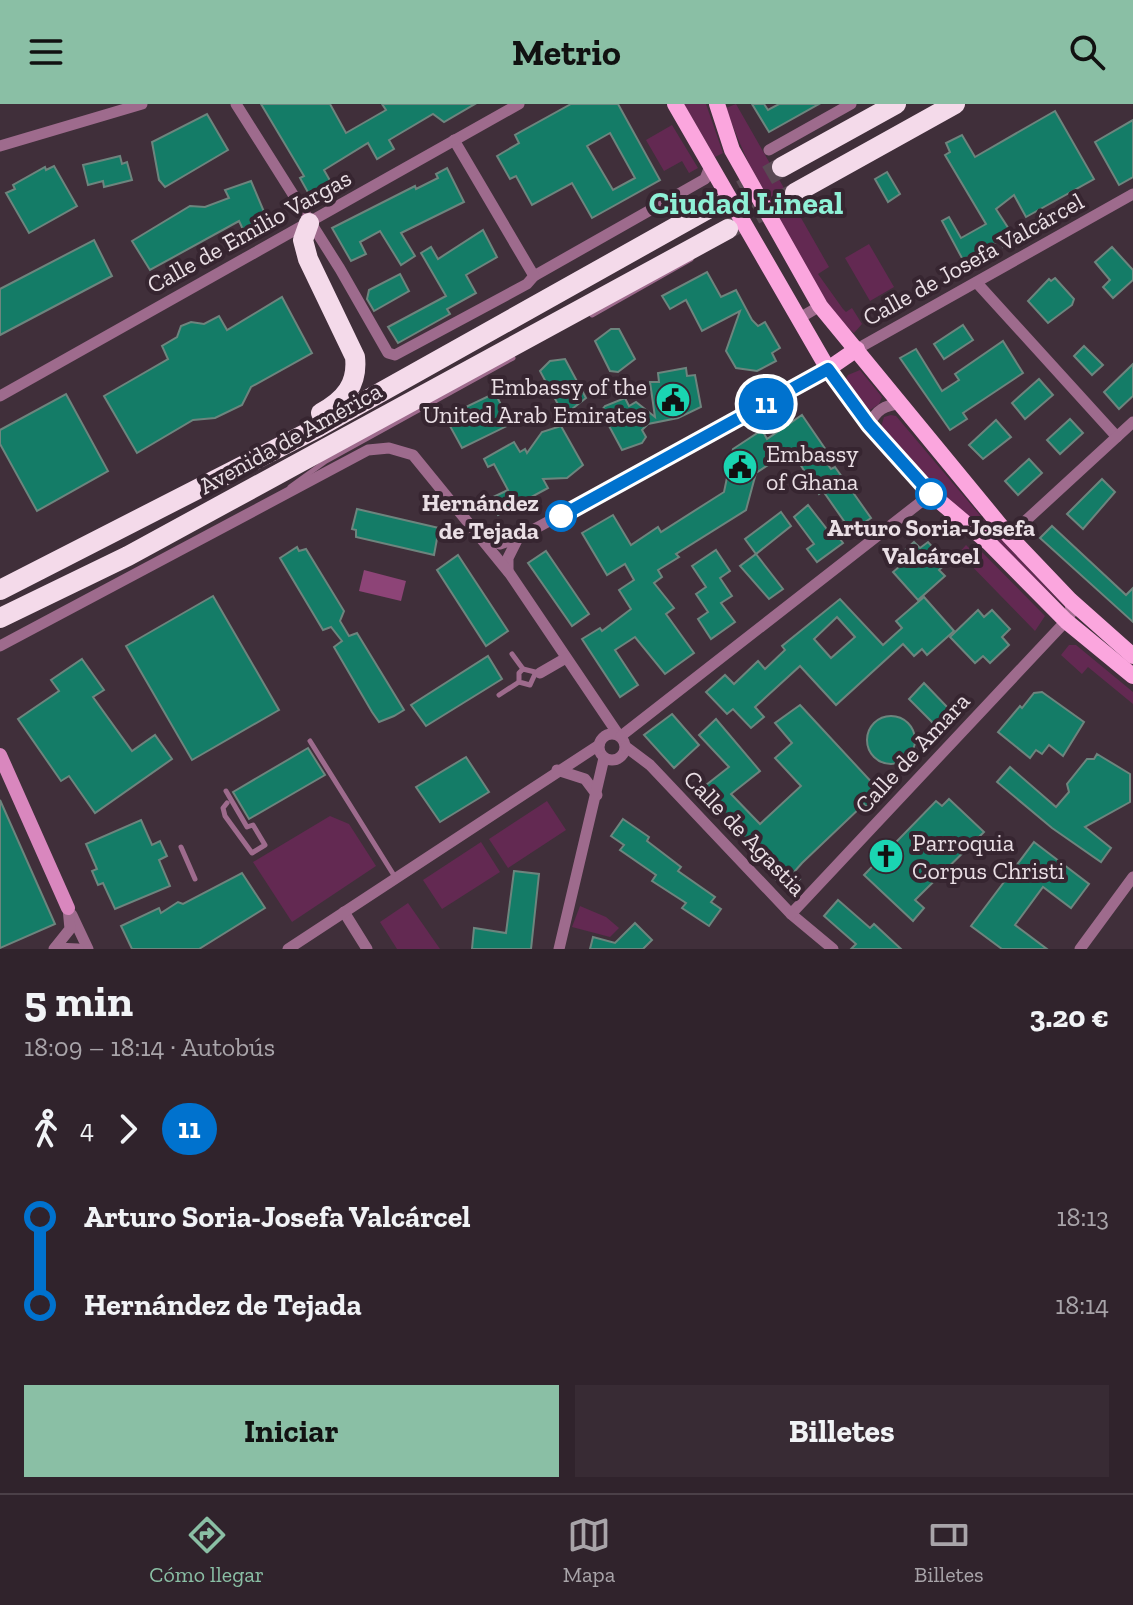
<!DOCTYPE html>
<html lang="es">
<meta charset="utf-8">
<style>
:root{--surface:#30232c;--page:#382b34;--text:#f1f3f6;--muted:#a8a4a9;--line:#4b4048;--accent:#8abfa5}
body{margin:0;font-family:"Zilla Slab",serif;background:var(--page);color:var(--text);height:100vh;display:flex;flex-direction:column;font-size:30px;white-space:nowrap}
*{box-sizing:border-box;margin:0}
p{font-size:26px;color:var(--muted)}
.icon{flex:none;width:44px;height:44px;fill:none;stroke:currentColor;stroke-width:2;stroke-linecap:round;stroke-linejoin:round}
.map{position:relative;height:845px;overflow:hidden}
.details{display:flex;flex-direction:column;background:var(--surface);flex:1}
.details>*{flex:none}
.badge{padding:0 16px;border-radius:26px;font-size:28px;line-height:52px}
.map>.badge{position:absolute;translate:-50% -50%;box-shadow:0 0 0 4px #fff}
.legs{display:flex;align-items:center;gap:12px;height:88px;padding:0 24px;font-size:26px}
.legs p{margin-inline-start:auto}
.head{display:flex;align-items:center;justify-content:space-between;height:136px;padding:0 24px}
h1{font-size:44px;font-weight:700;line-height:60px}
.action{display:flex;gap:16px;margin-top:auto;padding:16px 24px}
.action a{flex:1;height:92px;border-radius:0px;background:var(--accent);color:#111;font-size:32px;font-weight:700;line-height:92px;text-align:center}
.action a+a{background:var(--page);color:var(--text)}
ul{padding:0 24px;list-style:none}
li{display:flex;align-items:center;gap:28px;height:88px;font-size:30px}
li i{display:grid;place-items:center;width:12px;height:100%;margin:0 10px;background:currentColor}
li i::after{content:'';width:20px;height:20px;margin:-10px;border:6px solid;border-radius:50%;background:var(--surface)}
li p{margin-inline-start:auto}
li:first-child i{background:linear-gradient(#0000 50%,currentColor 0)}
li:last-child i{background:linear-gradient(currentColor 50%,#0000 0)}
header{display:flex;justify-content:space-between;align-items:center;height:104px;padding:0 24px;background:var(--accent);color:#111;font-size:36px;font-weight:700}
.menu{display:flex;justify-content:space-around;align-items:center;height:112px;border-top:2px solid var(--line);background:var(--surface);font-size:22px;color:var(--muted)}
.menu a{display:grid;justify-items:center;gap:4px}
.menu .active{color:var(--accent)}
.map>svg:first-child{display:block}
</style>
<header><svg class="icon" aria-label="menu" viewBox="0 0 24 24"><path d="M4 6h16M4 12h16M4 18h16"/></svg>Metrio<svg class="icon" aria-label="search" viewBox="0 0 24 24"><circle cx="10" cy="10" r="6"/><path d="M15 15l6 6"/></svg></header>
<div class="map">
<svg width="1133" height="845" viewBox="0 0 1133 845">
<rect width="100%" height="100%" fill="#402f3a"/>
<g fill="#632952">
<path d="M684 0H706L723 49 715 53Z"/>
<path d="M736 0 829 163 818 170 843 205 846 208 852 204 862 220 854 229C809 190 746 61 726 4Z"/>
<path d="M672 21 698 64 689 69 682 57 664 67 646 36Z"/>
<path d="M869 140 894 183 870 197 845 154Z"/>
<path d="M860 266 882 293 879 300 867 308 845 276 848 271Z"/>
<path d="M891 311 896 312 995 429 1066 504 917 365 881 323 884 313Z"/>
<path d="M966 441 970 445 975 441 1045 512 1035 527 959 449Z"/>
<path d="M1069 541H1076L1133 588V600L1088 563 1082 570 1061 551Z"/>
<path d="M547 697 566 726 508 764 489 735Z"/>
<path d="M330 712 349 720 376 762 292 818 253 758Z"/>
<path d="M481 738 500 768 442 805 423 776Z"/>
<path d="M408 799 440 845H397L380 818Z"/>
<path d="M580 802 606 813 619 824 610 833 572 823Z"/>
</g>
<path fill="#8d4477" d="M364 466 406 477 401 497 359 487Z"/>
<g fill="#147c67" stroke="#6d857e" stroke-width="2" fill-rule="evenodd">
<path d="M261 0H330L346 29 386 6 382 0H475L444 18 433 10 389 36 394 45 377 55 368 39 324 66 332 80 310 92 300 74 304 72Z"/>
<path d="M571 0H618L660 76 592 114 572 79 532 101 516 72 510 75 497 52 519 39 515 31ZM610 29 635 74 613 86 587 42Z"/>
<path d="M752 0H764L768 6 779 0H819L769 28Z"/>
<path d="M1055 7 1094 75 1026 113 1014 91 996 105 1016 136 1003 143 999 137 963 156 942 117 949 113 961 134 986 120 945 51 950 48 946 39 962 31 975 53Z"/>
<path d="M207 10 228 46 165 83 159 76 152 38Z"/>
<path d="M1133 16V73L1119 81 1095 38Z"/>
<path d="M120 52 122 60 127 58 132 76 104 83 103 77 88 81 83 61Z"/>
<path d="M54 62 77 102 29 129 6 89 15 85 13 81 45 63 46 66Z"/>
<path d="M447 64 464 98 401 129 415 152 401 161 380 127 360 138 366 150 351 157 332 124 415 82 416 85 438 74 436 70Z"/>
<path d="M887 68 900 90 888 98 875 75Z"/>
<path d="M251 77 265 110 247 134 239 117 150 166 132 137 190 102 205 103 229 94 225 86Z"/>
<path d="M483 126 497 153 466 171 476 189 447 205 450 210 398 239 388 223 446 192 421 149 431 143 438 155Z"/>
<path d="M94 136 112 172 0 231V185Z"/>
<path d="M1112 143 1133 166V176L1113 194 1103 183 1110 176 1095 158Z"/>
<path d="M707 168 721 193 736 186 752 216 758 222 765 218 780 244 772 249 776 257 757 267 736 264 726 247 740 207 702 227 686 196 670 205 662 192Z"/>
<path d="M400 170 409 187 374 207 367 195 369 186Z"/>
<path d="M1055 174 1074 195 1072 201 1048 219 1028 197 1049 175 1051 177Z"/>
<path d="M282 193 312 249 251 283 242 301 215 314 193 316 137 349 104 292 168 255 162 242 177 233 181 222 191 218 204 220 219 212 227 226Z"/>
<path d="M963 221 973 236 944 255 934 240Z"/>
<path d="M611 225H619L635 255 618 268 610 267 595 237Z"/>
<path d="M1003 237 1023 269 963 309 967 315 950 326 900 254 916 245 942 287 959 276 955 270Z"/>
<path d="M1084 242 1103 261 1092 271 1074 252Z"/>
<path d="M565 255 586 294 572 305 561 306 540 267 550 257Z"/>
<path d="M1133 260V292L1119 305 1104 288Z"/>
<path d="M686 264 687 272 695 271 701 303 678 314 648 320 642 326 646 333 642 339 622 346 601 307 605 302 625 294 629 302 636 298 655 313 650 278H659L658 269Z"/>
<path d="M1039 275 1053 291 1025 315 1012 299Z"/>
<path d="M495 289 511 320 462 344 445 313Z"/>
<path d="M66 290 108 367 37 407 0 340V326Z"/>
<path d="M802 311 826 346 820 350 831 365 835 363 871 414 840 435 843 439 817 458 807 445 814 440 794 413 808 401 830 429 844 417 823 387 819 390 791 346 756 369 746 406 676 450 679 453 658 466 662 473 654 479 674 504 666 510 694 549 665 570 635 533 615 546 638 581 620 593 582 535 600 524 602 527 631 505 619 486 634 476 625 460 607 471 582 429 613 411 631 441 658 423 661 428 724 388 733 345 762 326 767 335Z"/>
<path d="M1070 315 1083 329 1060 350 1047 336Z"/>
<path d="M996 316 1011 333 983 355 969 341Z"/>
<path d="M561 322 583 361 567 374 543 375 548 384 498 411 489 395 508 386 494 360 488 363 484 355 514 338 520 348 525 345 527 349 542 328Z"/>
<path d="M1029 355 1042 369 1018 391 1005 377Z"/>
<path d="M1102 375 1115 388 1083 425 1067 410Z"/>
<path d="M357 405 439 424 434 451 356 433V426L352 425Z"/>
<path d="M781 408 791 422 756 450 745 435Z"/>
<path d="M1052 422 1126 491 1133 484V518L1040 434Z"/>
<path d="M914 438 920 444 928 438 947 459 939 466 945 472 918 496 893 468 900 462 894 456Z"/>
<path d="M297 443 299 447 306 445 344 507 340 517 349 532 357 529 404 606 394 612 379 618 372 608 334 543 342 537 331 523 323 526 280 454Z"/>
<path d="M716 446 730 467 720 474 732 492 721 499 735 518 711 535 698 515 708 508 696 490 706 483 692 462Z"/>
<path d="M546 447 589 510 572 522 528 459Z"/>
<path d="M756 450 783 485 769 495 740 462Z"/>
<path d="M458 451 508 527 486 542 437 466Z"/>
<path d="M213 492 279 606 192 656 126 542Z"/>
<path d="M924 493 954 527 927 551 922 545 914 552 903 540 836 601 800 562 755 603 764 613 751 624 733 605 727 610 706 588 725 571 734 580 758 557 765 565 785 546 782 542 840 495 883 541 902 524 896 517ZM837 513 855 533 831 554 814 535Z"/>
<path d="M978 506 984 513 992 506 1010 525 1002 533 1009 541 990 559 983 552 975 559 950 533Z"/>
<path d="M488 552 502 575 426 622 411 601Z"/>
<path d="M82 555 104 586 93 593 132 647 155 631 172 655 95 709 69 672 61 677 18 615 59 587 51 576Z"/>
<path d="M924 579 950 606 935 621 909 595Z"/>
<path d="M1042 588 1084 618 1063 652 1049 641 1042 650 1036 646 1030 654 998 628 1020 602 1022 604 1034 589Z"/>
<path d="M800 601 877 684 869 692 873 696 866 703 864 700 802 759 794 768 800 775 787 787 763 762 767 758 746 735 715 703 711 706 696 689 729 663 699 631 716 615 760 667 731 690 760 720 801 682 775 654 792 639 775 619Z"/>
<path d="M672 610 699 641 674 664 644 631Z"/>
<circle cx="891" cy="636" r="24"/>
<path d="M308 644 325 671 249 715 233 688Z"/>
<path d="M1097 650 1130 670V698L1085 723 1111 744 1101 758 1052 724 997 678 1010 663 1056 703 1069 688 1067 680 1087 655H1094Z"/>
<path d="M466 653 489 688 440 718 416 683Z"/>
<path d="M949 695 984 728 915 796 924 804 913 817 864 771 936 697 942 702Z"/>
<path d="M0 696 55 820 0 844Z"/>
<path d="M623 715 649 733 647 737 681 763 678 767 715 793 711 798 721 805 709 822 682 804 686 799 652 777 656 771 620 746 624 741 611 732Z"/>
<path d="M141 716 152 741 160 737 167 752 159 756 170 782 115 805 103 779 98 781 92 767 97 765 86 740Z"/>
<path d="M1034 738 1089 780 1071 804 1043 783 1015 821 1047 845H1002L971 822Z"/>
<path d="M514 767 539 770 531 845H472L474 824 506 829Z"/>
<path d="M242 769 265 804 199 845H132L121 822 159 804 161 809 178 798 183 800Z"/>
<path d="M838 796 870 824 874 820 901 845H851L856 840 824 812Z"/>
<path d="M635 819 652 836 643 845H590L593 833 615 839Z"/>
</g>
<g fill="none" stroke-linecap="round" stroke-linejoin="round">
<g stroke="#5a4954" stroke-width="20" stroke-dasharray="20 10" stroke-linecap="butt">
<path d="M715 101 782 63"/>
<path d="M728 125 795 89"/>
</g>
<g stroke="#9e6b8d" stroke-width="5">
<path d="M592 211 691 155"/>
<path d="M290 383 326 357 513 254"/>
<path d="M512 550 523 565"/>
<path d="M535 570 530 581 519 578V569L523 565 539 569"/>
<path d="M499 591 519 578"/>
<path d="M310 637 395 773"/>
<path d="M226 687 247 723 253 721 265 741 252 749 225 712 223 704 227 699"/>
<path d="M181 743 195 775"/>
</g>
<g stroke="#9e6b8d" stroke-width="11">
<path d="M236 0 340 165 388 249 395 251 527 180 534 172 705 75 710 62"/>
<path d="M454 36 534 172"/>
<path d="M0 42 142 0"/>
<path d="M769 46 851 0"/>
<path d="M977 179 1117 333"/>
<path d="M798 215 820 202"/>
<path d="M857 245 1133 90"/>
<path d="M0 292 519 0"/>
<path d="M869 321C877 305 884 302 901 299"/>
<path d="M1009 432 1133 318"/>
<path d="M479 433 500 440 518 434 828 265"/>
<path d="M508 467V454L518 434"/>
<path d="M0 542 368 346 389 344 413 351 510 470 618 630"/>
<path d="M540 569 566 554"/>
<circle cx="612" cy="643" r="13"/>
<path d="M621 632 931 390"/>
<path d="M626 643 650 661 791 810 833 845"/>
<path d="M557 666 585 675 597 691"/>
<path d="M344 808 367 845"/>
<path d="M791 810 1066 517 1071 509 1070 496"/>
<path d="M72 811 88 845"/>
<path d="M55 844 78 845"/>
<path d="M54 845 70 825 68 804"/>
<path d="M288 845 599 641"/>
<path d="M559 845 604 654"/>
<path d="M1080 845 1133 773"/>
</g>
<path stroke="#d987be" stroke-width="14" d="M0 651 68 804"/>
<g stroke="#fba6de" stroke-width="16">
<path d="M675 0 828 265 869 321 931 390 989 439 1066 517 1133 572"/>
<path d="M717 0 732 46 820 202 1009 432 1070 496 1133 552"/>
<path d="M828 265 857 245"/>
</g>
<g stroke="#f4daea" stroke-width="20">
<path d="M782 63 896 0"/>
<path d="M795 89 955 0"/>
<path d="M309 119 303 136 308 155 355 253C358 280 345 296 321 309"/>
<path d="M0 486 317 324 715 101"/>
<path d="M0 514 128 452 728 125"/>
</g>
</g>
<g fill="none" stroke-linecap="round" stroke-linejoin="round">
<defs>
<path id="line-1" d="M561 412 828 265 869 321 931 390"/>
</defs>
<use href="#line-1" stroke="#fff" stroke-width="18"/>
<use href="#line-1" stroke="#0072ce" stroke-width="12"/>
</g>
<defs>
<symbol id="civic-disc" viewBox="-11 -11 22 22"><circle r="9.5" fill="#1ad5b2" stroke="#362530"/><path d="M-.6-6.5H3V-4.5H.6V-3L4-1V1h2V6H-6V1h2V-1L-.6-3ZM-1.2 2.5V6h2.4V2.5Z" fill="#111"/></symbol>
<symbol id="church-disc" viewBox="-11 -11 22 22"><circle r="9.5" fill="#1ad5b2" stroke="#362530"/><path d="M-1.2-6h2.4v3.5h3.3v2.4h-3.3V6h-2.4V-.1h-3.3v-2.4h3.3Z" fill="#111"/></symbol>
</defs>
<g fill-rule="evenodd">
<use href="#civic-disc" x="653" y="276" width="40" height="40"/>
<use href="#civic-disc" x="720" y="343" width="40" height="40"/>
<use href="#church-disc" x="866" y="732" width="40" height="40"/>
</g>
<g fill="#fff" stroke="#0072ce" stroke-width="4">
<circle cx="931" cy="390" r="14"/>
<circle cx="561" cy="412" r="14"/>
</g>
<g text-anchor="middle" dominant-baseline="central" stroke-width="8" stroke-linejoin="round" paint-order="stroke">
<g font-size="24" fill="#eadfe5" stroke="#362530">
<text transform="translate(249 127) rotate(-29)">Calle de Emilio Vargas</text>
<text transform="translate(973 155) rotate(-29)">Calle de Josefa Valcárcel</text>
<text transform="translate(290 334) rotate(-29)">Avenida de América</text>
<text transform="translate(912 649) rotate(-47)">Calle de Amara</text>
<text transform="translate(745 729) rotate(46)">Calle de Agastia</text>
</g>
<g font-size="24" fill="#eadfe5" stroke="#362530" text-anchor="start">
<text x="647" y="282" text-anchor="end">Embassy of the<tspan x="647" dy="28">United Arab Emirates</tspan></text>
<text x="766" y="349">Embassy<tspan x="766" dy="28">of Ghana</tspan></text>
<text x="912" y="738">Parroquia<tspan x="912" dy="28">Corpus Christi</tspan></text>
</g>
<g font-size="24" font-weight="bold" fill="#eadfe5" stroke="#362530" text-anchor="end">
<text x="539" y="398">Hernández<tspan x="539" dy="28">de Tejada</tspan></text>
<text x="931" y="423" text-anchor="middle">Arturo Soria-Josefa<tspan x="931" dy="28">Valcárcel</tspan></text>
</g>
<g font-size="32" font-weight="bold" fill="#8ff0d6" stroke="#362530">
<text x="746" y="99">Ciudad Lineal</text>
</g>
</g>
</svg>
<b class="badge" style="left:766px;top:300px;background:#0072ce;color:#fff">11</b>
</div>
<section class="details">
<div class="head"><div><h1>5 min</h1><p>18:09 – 18:14 · Autobús</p></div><b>3.20 €</b></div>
<div class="legs"><svg class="icon" aria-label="walk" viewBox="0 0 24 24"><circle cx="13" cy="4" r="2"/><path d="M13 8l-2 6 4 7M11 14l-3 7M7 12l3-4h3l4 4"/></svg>4<svg class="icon" aria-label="forward" viewBox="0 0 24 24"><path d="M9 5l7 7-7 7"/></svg><b class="badge" style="background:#0072ce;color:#fff">11</b></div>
<ul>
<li><i style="color:#0072ce"></i><b>Arturo Soria-Josefa Valcárcel</b><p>18:13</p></li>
<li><i style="color:#0072ce"></i><b>Hernández de Tejada</b><p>18:14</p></li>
</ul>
<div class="action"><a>Iniciar</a><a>Billetes</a></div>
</section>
<nav class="menu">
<a class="active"><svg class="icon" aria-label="directions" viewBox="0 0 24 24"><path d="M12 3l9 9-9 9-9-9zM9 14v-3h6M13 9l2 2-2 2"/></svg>Cómo llegar</a>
<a><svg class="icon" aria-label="map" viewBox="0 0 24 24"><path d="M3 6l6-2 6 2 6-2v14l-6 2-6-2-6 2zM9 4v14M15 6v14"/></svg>Mapa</a>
<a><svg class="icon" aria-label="tickets" viewBox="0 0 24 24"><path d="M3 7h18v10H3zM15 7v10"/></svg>Billetes</a>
</nav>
